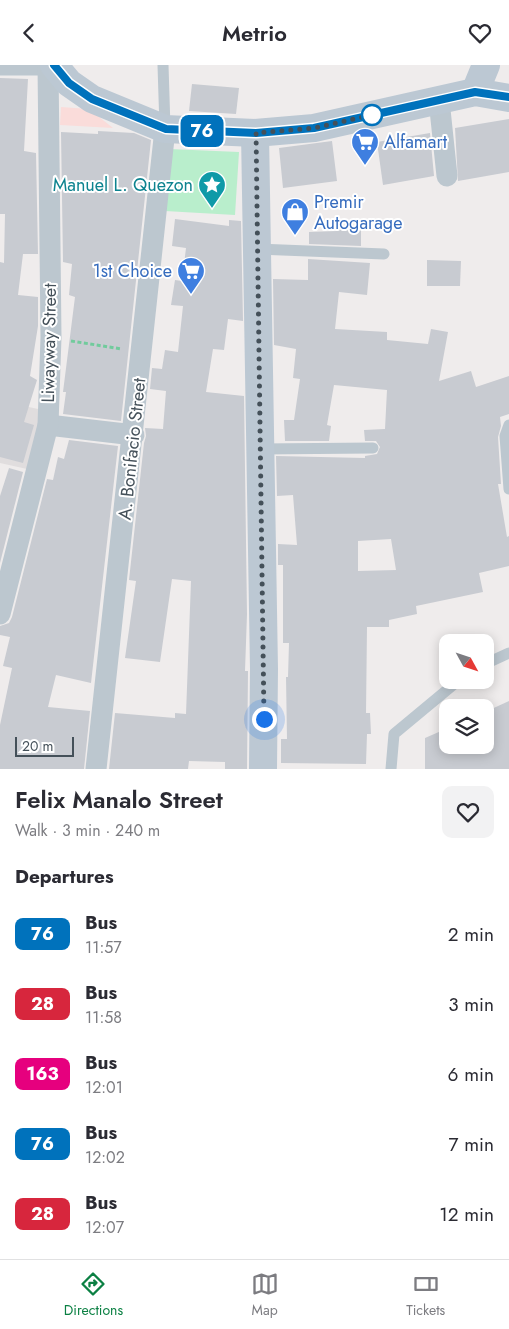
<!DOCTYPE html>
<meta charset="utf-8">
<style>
:root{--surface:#fff;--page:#f2f2f3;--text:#2b2b33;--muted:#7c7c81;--line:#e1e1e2;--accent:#0b8043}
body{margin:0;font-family:Jost,sans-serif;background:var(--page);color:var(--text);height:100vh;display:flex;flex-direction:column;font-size:19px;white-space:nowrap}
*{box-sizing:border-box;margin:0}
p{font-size:16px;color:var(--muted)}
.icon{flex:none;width:28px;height:28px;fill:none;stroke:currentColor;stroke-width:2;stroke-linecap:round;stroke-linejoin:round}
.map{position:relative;height:704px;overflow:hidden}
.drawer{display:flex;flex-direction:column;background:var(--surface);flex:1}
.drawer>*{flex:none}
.badge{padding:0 10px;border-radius:8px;font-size:18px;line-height:32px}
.needle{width:32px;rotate:130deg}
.fabs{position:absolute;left:439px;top:569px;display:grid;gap:10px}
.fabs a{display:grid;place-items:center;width:55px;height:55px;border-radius:10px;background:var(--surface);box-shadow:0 2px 12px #0003;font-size:25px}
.scale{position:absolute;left:15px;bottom:12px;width:59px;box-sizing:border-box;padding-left:5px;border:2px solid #445059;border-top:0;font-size:14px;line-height:18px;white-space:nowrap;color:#445059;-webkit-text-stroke:4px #fff;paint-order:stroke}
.you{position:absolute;width:25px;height:25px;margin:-12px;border:4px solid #fff;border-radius:50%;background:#1a73e8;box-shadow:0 0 0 8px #1a73e833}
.map>.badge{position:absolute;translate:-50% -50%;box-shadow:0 0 0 2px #fff}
h2{padding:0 15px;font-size:19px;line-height:45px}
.round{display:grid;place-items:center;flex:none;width:52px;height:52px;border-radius:10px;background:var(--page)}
.headline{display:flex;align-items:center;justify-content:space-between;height:85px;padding:0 15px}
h1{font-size:24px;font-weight:600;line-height:38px}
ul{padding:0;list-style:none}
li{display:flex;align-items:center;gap:15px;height:70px;padding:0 15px}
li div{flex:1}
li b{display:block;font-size:19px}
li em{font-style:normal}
li .badge{min-width:55px;font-weight:700;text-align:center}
header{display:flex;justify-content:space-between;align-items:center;height:65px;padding:0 15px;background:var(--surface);font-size:22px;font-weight:600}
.tabs{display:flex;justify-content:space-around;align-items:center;height:70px;border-top:1px solid var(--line);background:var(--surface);font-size:14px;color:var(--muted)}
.tabs a{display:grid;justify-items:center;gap:2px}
.tabs .active{color:var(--accent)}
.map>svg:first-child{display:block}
</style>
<header><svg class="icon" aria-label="back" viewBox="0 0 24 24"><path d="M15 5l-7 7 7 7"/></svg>Metrio<svg class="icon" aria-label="heart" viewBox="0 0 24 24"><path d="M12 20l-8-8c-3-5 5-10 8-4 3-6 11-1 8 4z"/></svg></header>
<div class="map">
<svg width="509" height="704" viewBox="0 0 509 704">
<rect width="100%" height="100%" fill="#efecec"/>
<path fill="#e0ddde" d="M0 336 43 345 27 404 0 398Z"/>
<path fill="#fadcda" d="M61 42 89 44 113 63 60 60Z"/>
<path fill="#b9eecc" d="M169 84 239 87 235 150 165 146Z"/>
<g fill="#c8cbd1" fill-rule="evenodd">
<path d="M0 13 28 14 24 86 36 88 38 189H23L18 230 38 232V261L30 311 37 315 24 357 34 360 23 398 0 392V197L4 198 5 149H0Z"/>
<path d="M192 19 239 23 236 49 189 46Z"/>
<path d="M509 54V107L458 116 455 63Z"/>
<path d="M98 66 134 68 151 75 121 356 63 349 66 327H63L75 232 69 230 72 199 63 197 61 67 98 69Z"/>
<path d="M430 68 434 111 383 120 377 77Z"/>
<path d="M332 76 337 116 283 123 279 83Z"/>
<path d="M175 154 229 161V155L241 156 243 256 228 254 224 285 213 284 206 327 244 331 247 549 245 606H248L247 704H225V697L189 696 188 704H109L115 648 175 653V648L186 649 191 516 172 514 160 597 125 593 136 516 129 515 144 378 146 371 145 363 163 364 166 326 150 324 152 303 162 304 165 285 178 287 183 241 171 240 175 215 182 216 186 183 172 181Z"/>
<path d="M338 162 361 164V181L309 179V167L337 166Z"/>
<path d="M308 194 370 198 367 230 339 227 335 264 387 267V275L428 279 431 264 448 267 439 316 471 306 476 322 509 311V349L500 352 501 361 498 372 501 419H498L507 472 509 471V501L479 508 483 527 416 541 417 549 389 555V562H367L366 648H370L371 669H367L366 699 281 698V674H287L286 612H288L289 578H283V500H278V479L297 480 293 430 277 431 276 391 365 393V391L377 389 380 382 376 376H365L364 365 385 364 387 325 334 320 327 360 331 361 329 376H285L284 355H294L300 314 293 313 296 284 274 280 273 214 308 215ZM391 474 396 505 358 506V476Z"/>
<path d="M427 195 461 196 460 221H427Z"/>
<path d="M69 375 118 381 91 618 56 610 48 642 90 646 84 704H0V660L12 603 3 601 10 572 0 570V561L9 558 12 552 47 414 53 415 58 392 64 394Z"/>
<path d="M9 403 23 407 0 498V431Z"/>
<path d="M509 636V704H425V673L448 663V680H485V647Z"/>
</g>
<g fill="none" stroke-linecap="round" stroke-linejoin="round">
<path stroke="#71cb9c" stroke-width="3" stroke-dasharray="4 2.5" stroke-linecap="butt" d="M71 276 122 284"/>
<g stroke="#bcc7cf" stroke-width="11">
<path d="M163 0 165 63"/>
<path d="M0 5H48"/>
<path d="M257 184 384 189"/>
<path d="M509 360 505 371 509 424"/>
<path d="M260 384 373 383"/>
<path d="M485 599 509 588"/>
<path d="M391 704 394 669 459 615"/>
</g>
<g stroke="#bcc7cf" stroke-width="21">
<path d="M439 35 447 111"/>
<path d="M48 360 134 370"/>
<path d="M0 549 48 360 51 272 48 0"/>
<path d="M96 704 165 64"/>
</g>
<g stroke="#bcc8d3" stroke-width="28">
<path d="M54 0 69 18 92 34 165 64 255 68 314 63 475 27 509 33"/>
<path d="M475 27 486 0"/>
<path d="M255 68 264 604 263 704"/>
</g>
</g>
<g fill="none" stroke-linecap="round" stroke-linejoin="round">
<defs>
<path id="line" d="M54 0 69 18 92 34 166 64 256 68 314 63 475 27 509 32"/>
</defs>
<use href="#line" stroke="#fff" stroke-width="11"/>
<use href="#line" stroke="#0072bc" stroke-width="8"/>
<path stroke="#445059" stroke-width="5" stroke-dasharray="0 9" d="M264 654 256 68 314 63 372 50"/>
</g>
<defs>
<symbol id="supermarket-pin" viewBox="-11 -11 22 30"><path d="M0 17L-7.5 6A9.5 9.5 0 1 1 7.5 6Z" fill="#3f7fe0" stroke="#fff"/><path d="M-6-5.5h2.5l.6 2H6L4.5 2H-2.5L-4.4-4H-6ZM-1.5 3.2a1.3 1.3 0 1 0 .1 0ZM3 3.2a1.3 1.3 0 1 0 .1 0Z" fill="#fff"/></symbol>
<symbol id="sight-pin" viewBox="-11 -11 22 30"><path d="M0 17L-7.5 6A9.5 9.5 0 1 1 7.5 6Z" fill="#0f9aa8" stroke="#fff"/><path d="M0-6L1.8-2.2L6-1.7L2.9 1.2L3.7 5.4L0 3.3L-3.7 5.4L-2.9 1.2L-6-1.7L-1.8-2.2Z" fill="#fff"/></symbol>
<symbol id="shop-pin" viewBox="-11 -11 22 30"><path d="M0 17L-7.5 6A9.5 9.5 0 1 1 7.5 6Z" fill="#3f7fe0" stroke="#fff"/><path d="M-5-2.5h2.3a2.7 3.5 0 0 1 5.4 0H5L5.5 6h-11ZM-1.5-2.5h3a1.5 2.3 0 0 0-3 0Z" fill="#fff"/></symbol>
</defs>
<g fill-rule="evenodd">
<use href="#supermarket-pin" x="349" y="61" width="32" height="43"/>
<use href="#sight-pin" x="196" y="104" width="32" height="43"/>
<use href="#shop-pin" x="279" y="131" width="32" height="43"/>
<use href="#supermarket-pin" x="175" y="190" width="32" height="43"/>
</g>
<circle fill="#fff" stroke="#0072bc" stroke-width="2.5" cx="372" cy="50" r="10"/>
<g text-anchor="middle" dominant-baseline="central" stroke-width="4" stroke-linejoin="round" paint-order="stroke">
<g font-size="18" fill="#366cbe" stroke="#fff" text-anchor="start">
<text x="384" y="77">Alfamart</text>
<text x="314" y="137">Premir<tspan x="314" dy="21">Autogarage</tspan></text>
<text x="172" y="206" text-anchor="end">1st Choice</text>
</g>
<g font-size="18" fill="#0d838f" stroke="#fff" text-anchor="end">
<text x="193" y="120">Manuel L. Quezon</text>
</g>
<g font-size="18" fill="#445059" stroke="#fff">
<text transform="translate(49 278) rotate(-89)">Liwayway Street</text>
<text transform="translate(132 384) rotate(-84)">A. Bonifacio Street</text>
</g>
</g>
</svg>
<div class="fabs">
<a><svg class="needle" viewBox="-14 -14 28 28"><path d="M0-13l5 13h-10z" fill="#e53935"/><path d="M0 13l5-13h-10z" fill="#7c7c81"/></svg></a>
<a><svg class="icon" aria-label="layers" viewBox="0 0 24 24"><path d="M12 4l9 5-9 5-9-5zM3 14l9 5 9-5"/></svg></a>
</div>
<div class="scale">20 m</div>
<div class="you" style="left:264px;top:654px"></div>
<b class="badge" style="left:202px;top:66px;background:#0072bc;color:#fff">76</b>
</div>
<section class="drawer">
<div class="headline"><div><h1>Felix Manalo Street</h1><p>Walk · 3 min · 240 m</p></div><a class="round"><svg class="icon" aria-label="heart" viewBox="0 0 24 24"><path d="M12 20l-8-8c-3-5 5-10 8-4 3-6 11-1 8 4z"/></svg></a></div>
<h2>Departures</h2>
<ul>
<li><span class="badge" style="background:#0072bc;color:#fff">76</span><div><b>Bus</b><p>11:57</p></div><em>2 min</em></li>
<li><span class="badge" style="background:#d7263d;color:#fff">28</span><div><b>Bus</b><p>11:58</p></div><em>3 min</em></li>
<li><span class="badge" style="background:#e6007e;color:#fff">163</span><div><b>Bus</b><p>12:01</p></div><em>6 min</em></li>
<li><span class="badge" style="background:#0072bc;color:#fff">76</span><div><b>Bus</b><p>12:02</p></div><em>7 min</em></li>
<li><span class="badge" style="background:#d7263d;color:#fff">28</span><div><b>Bus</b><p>12:07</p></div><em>12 min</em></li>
</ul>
</section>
<nav class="tabs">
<a class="active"><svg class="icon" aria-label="directions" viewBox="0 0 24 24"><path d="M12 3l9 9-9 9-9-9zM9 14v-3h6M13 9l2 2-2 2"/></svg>Directions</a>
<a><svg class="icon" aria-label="map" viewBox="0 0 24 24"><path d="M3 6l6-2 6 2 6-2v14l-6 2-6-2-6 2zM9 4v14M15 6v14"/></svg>Map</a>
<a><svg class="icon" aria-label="tickets" viewBox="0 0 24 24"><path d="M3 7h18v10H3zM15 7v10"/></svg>Tickets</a>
</nav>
